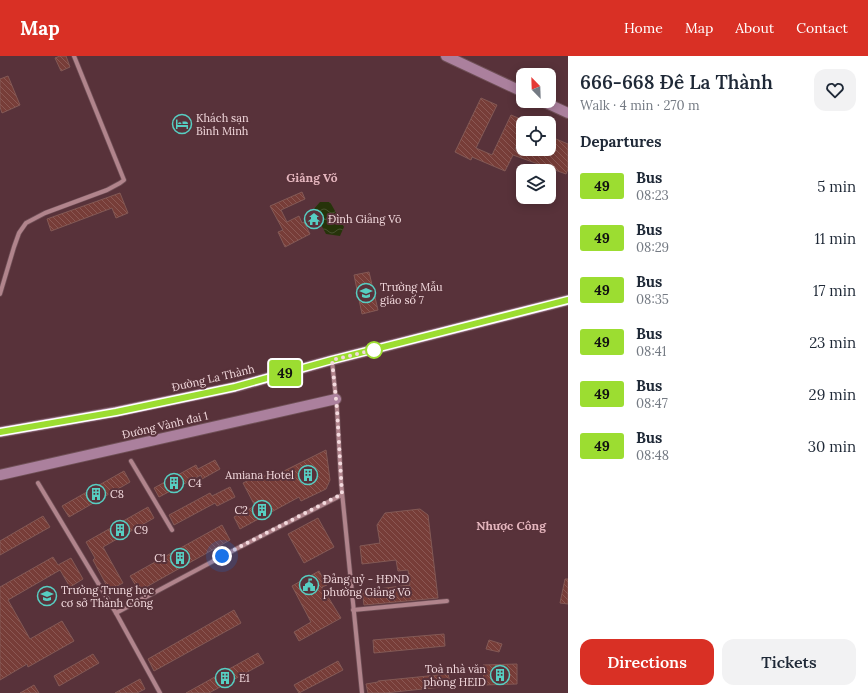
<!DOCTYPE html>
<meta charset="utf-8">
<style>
:root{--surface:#fff;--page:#f2f2f3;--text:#1f2937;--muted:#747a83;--accent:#d93025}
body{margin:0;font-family:Lora,serif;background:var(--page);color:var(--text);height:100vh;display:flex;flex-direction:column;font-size:15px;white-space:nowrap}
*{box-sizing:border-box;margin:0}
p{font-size:13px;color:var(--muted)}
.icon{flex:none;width:22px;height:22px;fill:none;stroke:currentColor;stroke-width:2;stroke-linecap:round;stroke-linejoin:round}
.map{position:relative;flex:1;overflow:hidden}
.drawer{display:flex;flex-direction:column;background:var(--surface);width:300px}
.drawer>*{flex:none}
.badge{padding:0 8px;border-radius:3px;font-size:14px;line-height:26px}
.needle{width:26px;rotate:337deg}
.tools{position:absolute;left:516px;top:12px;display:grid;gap:8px}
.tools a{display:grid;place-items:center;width:40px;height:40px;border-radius:8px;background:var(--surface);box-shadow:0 2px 10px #0003;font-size:20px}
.you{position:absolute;width:20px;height:20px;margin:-10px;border:3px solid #fff;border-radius:50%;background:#1a73e8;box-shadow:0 0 0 6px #1a73e833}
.map>.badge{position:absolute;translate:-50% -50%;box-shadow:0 0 0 2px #fff}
h2{padding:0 12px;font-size:15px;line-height:36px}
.round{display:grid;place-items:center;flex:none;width:42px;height:42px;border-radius:12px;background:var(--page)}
.head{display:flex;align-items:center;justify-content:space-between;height:68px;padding:0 12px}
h1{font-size:19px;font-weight:600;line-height:30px}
.button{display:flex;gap:8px;margin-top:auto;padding:8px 12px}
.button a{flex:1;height:46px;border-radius:12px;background:var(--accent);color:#fff;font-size:16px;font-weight:600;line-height:46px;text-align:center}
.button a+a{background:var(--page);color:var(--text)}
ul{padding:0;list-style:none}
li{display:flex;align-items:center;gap:12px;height:52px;padding:0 12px}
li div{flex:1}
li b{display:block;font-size:15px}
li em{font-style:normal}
li .badge{min-width:44px;font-weight:700;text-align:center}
header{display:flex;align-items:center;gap:24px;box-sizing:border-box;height:56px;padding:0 20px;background:var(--accent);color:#fff}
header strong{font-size:19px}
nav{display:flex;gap:22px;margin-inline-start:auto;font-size:14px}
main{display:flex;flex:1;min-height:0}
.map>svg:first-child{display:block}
</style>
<header>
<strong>Map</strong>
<nav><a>Home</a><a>Map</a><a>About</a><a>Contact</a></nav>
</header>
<main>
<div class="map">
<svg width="568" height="637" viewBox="0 0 568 637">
<defs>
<pattern id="water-waves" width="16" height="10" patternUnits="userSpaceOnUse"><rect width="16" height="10" fill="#26330a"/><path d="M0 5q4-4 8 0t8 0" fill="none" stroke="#46502d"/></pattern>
<pattern id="building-back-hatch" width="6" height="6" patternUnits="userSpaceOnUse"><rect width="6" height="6" fill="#773d38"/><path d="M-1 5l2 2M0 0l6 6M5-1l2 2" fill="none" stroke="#8b5854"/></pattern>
</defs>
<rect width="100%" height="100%" fill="#58323a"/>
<path fill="url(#water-waves)" d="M320 146H330L344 171 340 180 326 178 313 154Z"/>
<g fill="url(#building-back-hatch)" stroke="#835955">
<path d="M60 0H66L70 11 61 15 55 2Z"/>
<path d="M8 20 20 49 2 57 0 51V23Z"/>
<path d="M481 42 497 49 476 92 492 99 511 59 523 64V76L515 93H549V80L568 88V113L566 118 513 99 505 115 472 101 471 104 455 96Z"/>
<path d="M302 136 305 143 281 154 287 166 299 160 302 167 304 166 310 178 285 191 278 176 283 174 270 150Z"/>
<path d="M120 137 128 157 116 162 112 152 51 175 47 163Z"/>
<path d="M369 216 378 254 362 258 354 219Z"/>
<path d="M326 394 330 424 326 433 301 445 299 441 240 473 234 461 255 450 243 427 253 422 255 425 274 415 276 419Z"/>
<path d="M215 404 220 413 202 423 201 419 159 441 154 432 196 409 198 413Z"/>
<path d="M124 415 130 426 69 461 62 450Z"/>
<path d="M230 431 235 441 217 450 215 447 174 469 169 459 210 437 212 440Z"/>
<path d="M148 451 154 462 103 491 123 527 109 534 93 504 95 502 86 486Z"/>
<path d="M420 453 428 459 438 542 364 549 362 535 410 529 408 514 398 515 396 504 362 508 360 490 380 487 377 469 385 457Z"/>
<path d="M43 460 50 471 0 499V485Z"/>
<path d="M318 462 334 491 304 507 288 478Z"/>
<path d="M222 469 230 484 139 535 130 520Z"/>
<path d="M53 501 58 509 71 502 83 523 70 531 60 514 8 544 30 583 62 565 74 585 28 611 27 608 0 624V531Z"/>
<path d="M319 515 327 529 322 531 341 562 299 585 294 576 311 566 292 530Z"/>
<path d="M565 523H568V548L560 547Z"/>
<path d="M234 554 241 567 154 615 148 603Z"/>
<path d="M444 578 445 590 374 597 373 584Z"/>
<path d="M489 584 502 588 499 596 486 593Z"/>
<path d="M258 597 264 607 209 637H186Z"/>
<path d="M93 598 99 607 59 630 54 620Z"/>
<path d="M338 605 343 614 299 637 294 629Z"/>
<path d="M517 608V628L484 629 483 609Z"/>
<path d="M448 618 451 630 385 637H368L366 628 378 626V625Z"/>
<path d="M140 623 145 633 137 637H115Z"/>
<path d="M34 629 39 637H20Z"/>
</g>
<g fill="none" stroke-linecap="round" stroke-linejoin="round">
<defs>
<g id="street">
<path d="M0 238 14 191 19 177 26 167 45 157 107 134 120 127 124 124 74 0"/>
<path d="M332 305 337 353 341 426 362 637"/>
<path d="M131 405 172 474"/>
<path d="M38 427 116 557 160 637"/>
<path d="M353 554 447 545"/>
<path d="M116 557 236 493 342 439"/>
</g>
<g id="secondary">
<path d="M446 0 523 36"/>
<path d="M542 45 568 57"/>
<path d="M0 376 115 356 235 331 332 304 568 244"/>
<path d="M0 419 336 343"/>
</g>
</defs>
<use href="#street" stroke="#6f4f56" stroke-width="5.5"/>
<use href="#secondary" stroke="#6f4f56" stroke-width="12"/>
<use href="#street" stroke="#b1848c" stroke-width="4"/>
<use href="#secondary" stroke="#ab809d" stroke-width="10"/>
</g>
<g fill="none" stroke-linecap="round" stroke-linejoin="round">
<defs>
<path id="line" d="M0 376 116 356 235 331 332 304 568 244"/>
</defs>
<use href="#line" stroke="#fff" stroke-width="9"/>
<use href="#line" stroke="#9cdd31" stroke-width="6"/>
<path stroke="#f3dade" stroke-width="4" stroke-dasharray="0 7.2" d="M222 500 342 438 337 353 332 304 374 294"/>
</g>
<defs>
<symbol id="hotel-ring" viewBox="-11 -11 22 22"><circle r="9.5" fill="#58323a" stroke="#57cec2" stroke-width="1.5"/><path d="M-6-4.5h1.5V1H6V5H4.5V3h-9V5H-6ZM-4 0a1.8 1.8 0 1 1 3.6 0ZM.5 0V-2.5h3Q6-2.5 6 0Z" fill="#57cec2"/></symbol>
<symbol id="temple-ring" viewBox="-11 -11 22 22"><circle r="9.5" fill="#58323a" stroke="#57cec2" stroke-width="1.5"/><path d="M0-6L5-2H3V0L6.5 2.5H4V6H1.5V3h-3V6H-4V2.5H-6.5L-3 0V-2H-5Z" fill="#57cec2"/></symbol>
<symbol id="school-ring" viewBox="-11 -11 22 22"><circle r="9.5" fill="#58323a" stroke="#57cec2" stroke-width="1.5"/><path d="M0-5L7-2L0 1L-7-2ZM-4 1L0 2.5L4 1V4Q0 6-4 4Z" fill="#57cec2"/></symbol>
<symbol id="building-ring" viewBox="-11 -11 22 22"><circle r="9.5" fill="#58323a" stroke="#57cec2" stroke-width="1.5"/><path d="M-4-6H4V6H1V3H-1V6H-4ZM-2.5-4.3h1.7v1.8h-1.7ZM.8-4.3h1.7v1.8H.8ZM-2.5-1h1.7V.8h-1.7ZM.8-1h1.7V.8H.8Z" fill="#57cec2"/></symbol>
<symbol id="civic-ring" viewBox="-11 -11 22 22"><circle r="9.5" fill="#58323a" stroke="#57cec2" stroke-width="1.5"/><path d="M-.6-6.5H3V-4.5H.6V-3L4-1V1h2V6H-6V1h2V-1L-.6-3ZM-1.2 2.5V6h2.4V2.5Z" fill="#57cec2"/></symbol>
</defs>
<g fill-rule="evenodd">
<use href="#hotel-ring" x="171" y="57" width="22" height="22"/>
<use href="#temple-ring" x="303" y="152" width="22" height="22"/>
<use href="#school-ring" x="355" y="226" width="22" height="22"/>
<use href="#building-ring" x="297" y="408" width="22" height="22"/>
<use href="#building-ring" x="163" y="416" width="22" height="22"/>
<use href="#building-ring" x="85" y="427" width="22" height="22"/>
<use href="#building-ring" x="251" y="443" width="22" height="22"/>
<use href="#building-ring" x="109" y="463" width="22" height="22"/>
<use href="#building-ring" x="169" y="491" width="22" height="22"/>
<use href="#civic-ring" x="298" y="518" width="22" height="22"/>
<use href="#school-ring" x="36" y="529" width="22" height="22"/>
<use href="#building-ring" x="489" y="608" width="22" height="22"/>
<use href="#building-ring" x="214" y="611" width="22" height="22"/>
</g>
<circle fill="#fff" stroke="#9cdd31" stroke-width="2" cx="374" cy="294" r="8"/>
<g text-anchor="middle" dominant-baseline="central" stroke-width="4" stroke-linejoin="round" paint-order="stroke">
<g font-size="11" fill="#f3dade" stroke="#58323a" text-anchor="start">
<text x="196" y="62">Khách sạn<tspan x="196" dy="13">Bình Minh</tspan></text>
<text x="328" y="163">Đình Giảng Võ</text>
<text x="380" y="231">Trường Mẫu<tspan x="380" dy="13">giáo số 7</tspan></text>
<text x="294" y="419" text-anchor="end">Amiana Hotel</text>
<text x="188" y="427">C4</text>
<text x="110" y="438">C8</text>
<text x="248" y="454" text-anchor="end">C2</text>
<text x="134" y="474">C9</text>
<text x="166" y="502" text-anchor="end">C1</text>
<text x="323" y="523">Đảng uỷ - HĐND<tspan x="323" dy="13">phường Giảng Võ</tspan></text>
<text x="61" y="534">Trường Trung học<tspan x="61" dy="13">cơ sở Thành Công</tspan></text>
<text x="486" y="613" text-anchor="end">Toà nhà văn<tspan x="486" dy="13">phòng HEID</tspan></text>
<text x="239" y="622">E1</text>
</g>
<g font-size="11" fill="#f3dade" stroke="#58323a">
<text transform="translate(213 322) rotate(-13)">Đường La Thành</text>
<text transform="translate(165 369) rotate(-13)">Đường Vành đai 1</text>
</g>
<g font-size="12" font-weight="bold" fill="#e4b5bd" stroke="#58323a">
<text x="312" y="121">Giảng Võ</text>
<text x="511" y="469">Nhược Công</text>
</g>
</g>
</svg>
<div class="tools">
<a><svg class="needle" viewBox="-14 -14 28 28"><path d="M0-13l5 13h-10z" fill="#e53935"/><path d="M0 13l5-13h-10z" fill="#747a83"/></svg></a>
<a><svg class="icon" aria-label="locate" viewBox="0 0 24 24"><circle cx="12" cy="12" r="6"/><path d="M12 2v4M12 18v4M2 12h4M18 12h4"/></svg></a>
<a><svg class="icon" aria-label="layers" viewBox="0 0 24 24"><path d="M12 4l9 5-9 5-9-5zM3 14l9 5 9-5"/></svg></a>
</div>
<div class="you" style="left:222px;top:500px"></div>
<b class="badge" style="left:285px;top:317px;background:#9cdd31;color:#111">49</b>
</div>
<section class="drawer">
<div class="head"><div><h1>666-668 Đê La Thành</h1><p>Walk · 4 min · 270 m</p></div><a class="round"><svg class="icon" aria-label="heart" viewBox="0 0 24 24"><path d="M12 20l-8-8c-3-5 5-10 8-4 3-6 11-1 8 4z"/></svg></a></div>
<h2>Departures</h2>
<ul>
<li><span class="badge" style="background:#9cdd31;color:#111">49</span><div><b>Bus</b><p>08:23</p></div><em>5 min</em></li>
<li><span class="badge" style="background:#9cdd31;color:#111">49</span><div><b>Bus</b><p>08:29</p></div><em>11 min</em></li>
<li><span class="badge" style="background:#9cdd31;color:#111">49</span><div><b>Bus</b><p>08:35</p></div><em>17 min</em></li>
<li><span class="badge" style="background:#9cdd31;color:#111">49</span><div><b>Bus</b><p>08:41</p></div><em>23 min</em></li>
<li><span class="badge" style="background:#9cdd31;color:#111">49</span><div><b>Bus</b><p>08:47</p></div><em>29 min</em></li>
<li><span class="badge" style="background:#9cdd31;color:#111">49</span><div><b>Bus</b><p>08:48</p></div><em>30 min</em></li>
</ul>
<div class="button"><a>Directions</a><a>Tickets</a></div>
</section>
</main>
